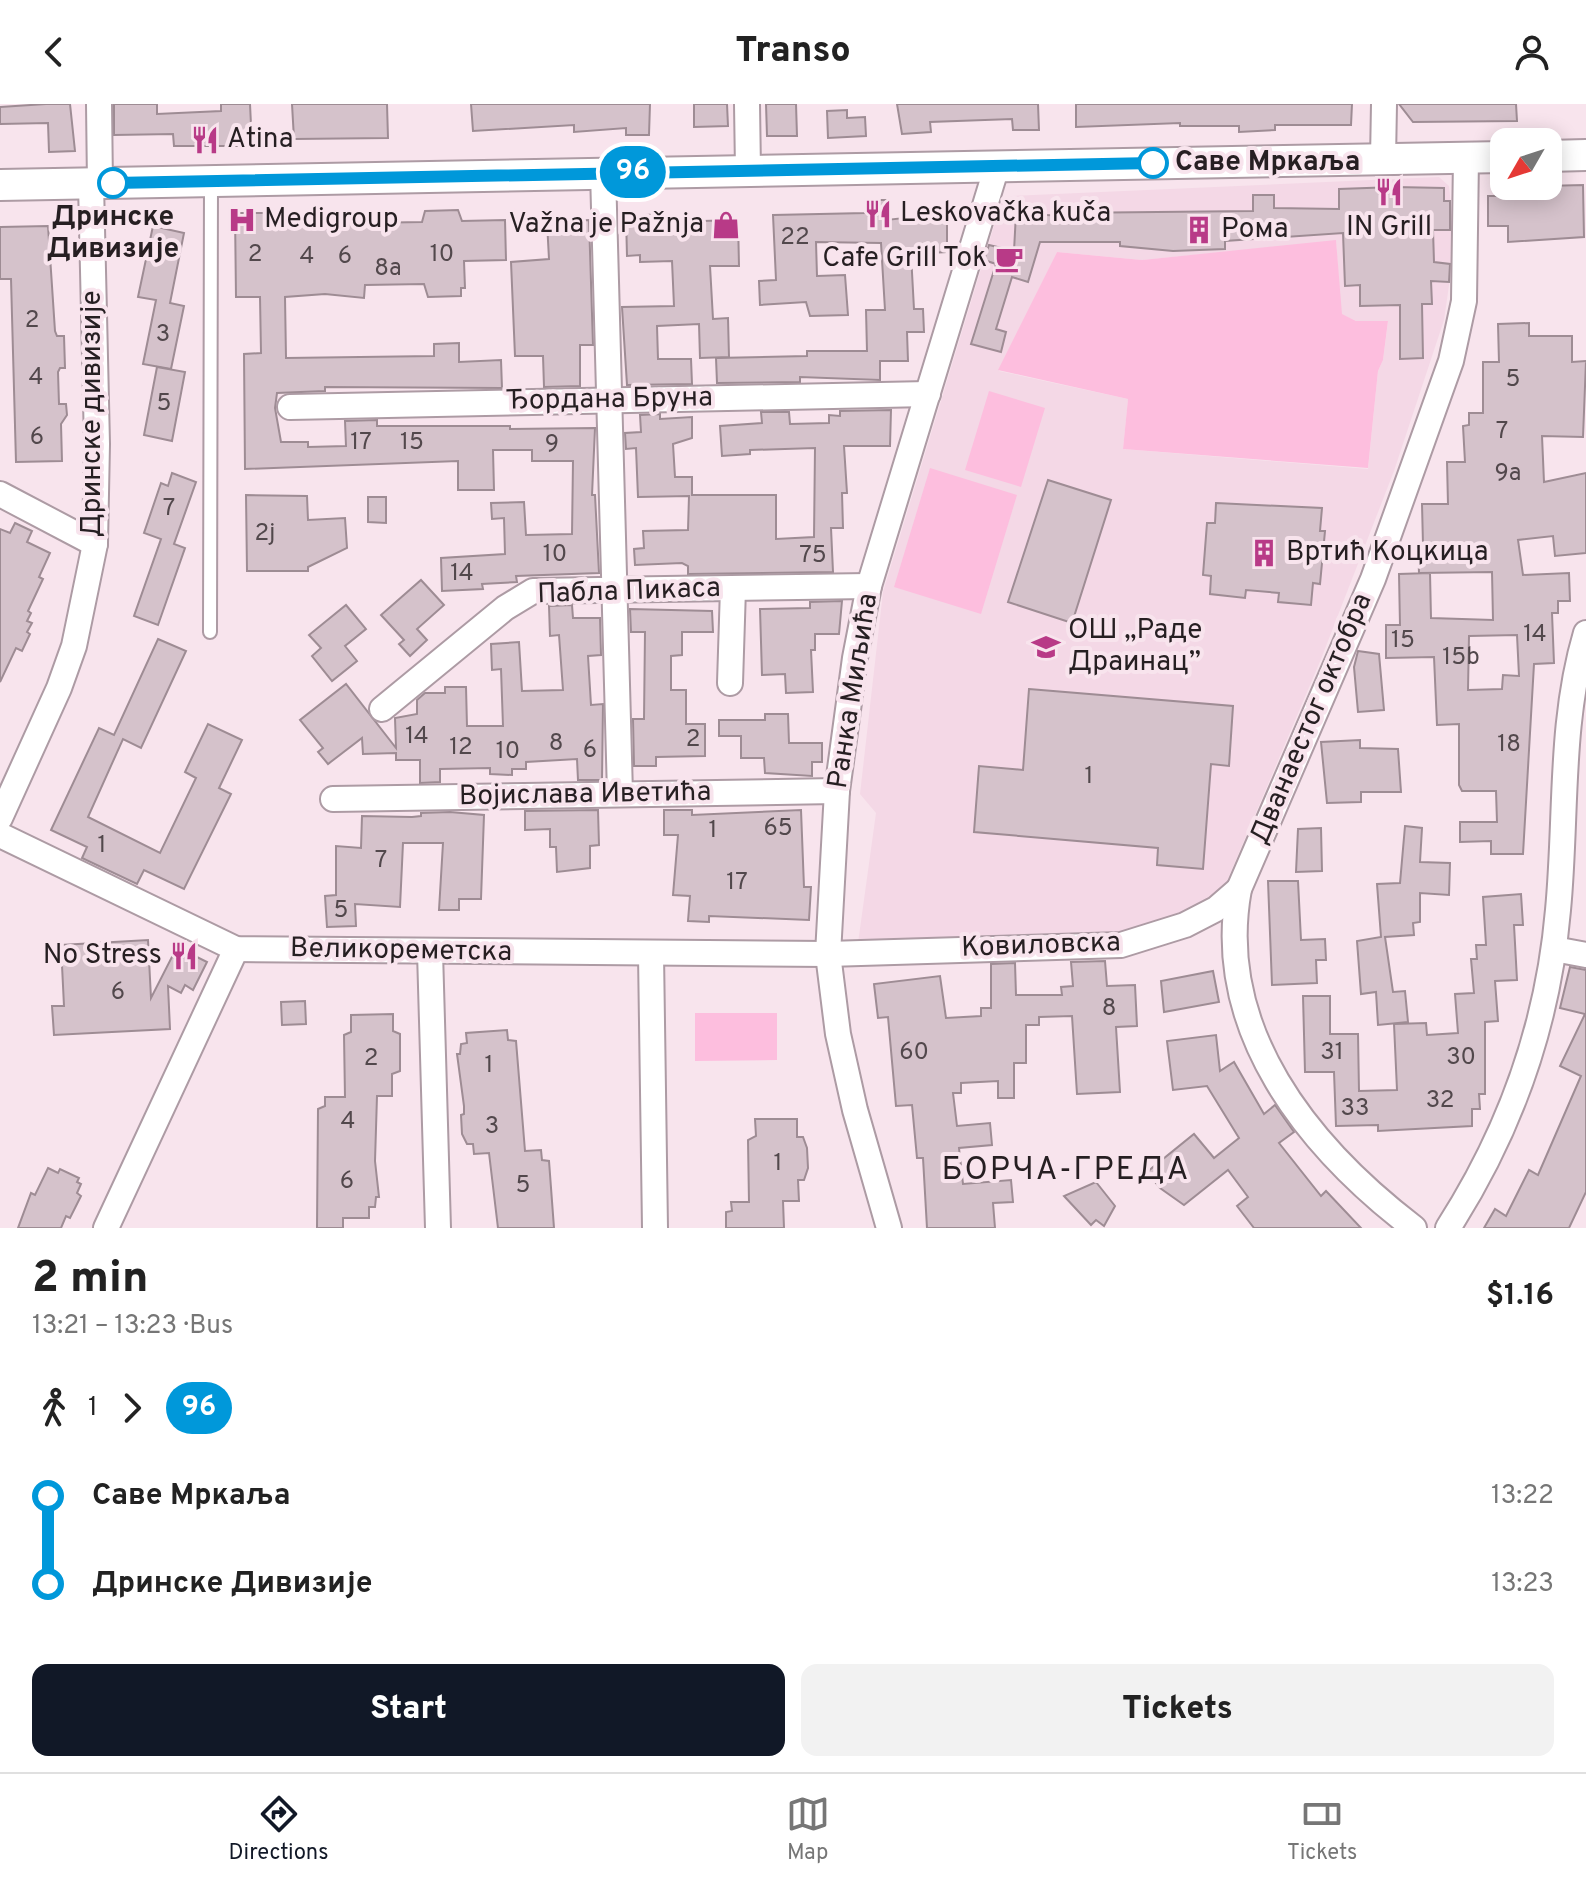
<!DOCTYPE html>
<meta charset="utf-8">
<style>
:root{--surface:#fff;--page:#f2f2f2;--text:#222;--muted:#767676;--line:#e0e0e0;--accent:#111827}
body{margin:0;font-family:Overpass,sans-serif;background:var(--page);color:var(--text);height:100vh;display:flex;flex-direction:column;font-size:30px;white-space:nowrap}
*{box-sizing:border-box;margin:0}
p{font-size:26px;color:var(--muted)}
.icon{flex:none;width:44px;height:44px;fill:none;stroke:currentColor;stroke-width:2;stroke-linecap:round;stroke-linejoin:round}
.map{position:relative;height:1124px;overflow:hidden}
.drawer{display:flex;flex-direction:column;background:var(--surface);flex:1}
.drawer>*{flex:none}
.badge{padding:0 16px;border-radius:26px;font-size:28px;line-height:52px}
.needle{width:52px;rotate:231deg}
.fabs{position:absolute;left:1490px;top:24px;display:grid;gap:16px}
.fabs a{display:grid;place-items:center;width:72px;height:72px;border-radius:16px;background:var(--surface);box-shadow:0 4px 20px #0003;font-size:40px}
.map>.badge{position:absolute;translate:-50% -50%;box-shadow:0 0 0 4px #fff}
.legs{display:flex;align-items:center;gap:12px;height:88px;padding:0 32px;font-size:26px}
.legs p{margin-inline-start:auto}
.headline{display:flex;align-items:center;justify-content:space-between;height:136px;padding:0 32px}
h1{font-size:44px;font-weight:800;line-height:60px}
.action{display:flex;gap:16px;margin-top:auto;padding:16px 32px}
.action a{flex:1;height:92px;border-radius:16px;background:var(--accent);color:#fff;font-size:32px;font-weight:800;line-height:92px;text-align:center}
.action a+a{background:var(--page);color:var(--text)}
ul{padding:0 32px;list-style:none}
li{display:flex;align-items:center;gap:28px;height:88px;font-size:30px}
li i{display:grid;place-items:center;width:12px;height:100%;margin:0 10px;background:currentColor}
li i::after{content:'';width:20px;height:20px;margin:-10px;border:6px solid;border-radius:50%;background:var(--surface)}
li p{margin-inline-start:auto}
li:first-child i{background:linear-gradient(#0000 50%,currentColor 0)}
li:last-child i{background:linear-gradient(currentColor 50%,#0000 0)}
header{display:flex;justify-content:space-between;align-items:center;height:104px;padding:0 32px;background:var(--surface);font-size:36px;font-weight:800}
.tab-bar{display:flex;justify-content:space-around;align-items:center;height:112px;border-top:2px solid var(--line);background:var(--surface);font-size:22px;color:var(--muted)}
.tab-bar a{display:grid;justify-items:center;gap:4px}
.tab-bar .current{color:var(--accent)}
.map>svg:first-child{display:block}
</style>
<header><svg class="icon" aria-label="back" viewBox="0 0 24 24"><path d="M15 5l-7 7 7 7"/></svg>Transo<svg class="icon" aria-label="person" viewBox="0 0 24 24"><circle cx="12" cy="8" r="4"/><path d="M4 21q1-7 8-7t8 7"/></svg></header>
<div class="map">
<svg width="1586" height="1124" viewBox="0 0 1586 1124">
<rect width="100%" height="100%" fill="#f8e4ed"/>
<path fill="#f4d8e6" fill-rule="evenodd" d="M1439 73 1449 82 1455 140 1444 216 1394 367 1321 555 1224 784 1180 812 1129 828 858 839 876 709 860 690 883 488 1001 99 1012 92ZM1336 137 1341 210 1356 217 1388 218 1383 256 1378 267 1368 365 1123 345 1128 295 999 267 1057 148 1142 156Z"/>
<g fill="#fdbede">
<path d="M1336 136 1342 210 1356 217H1388L1383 256 1378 267 1368 364 1123 345 1128 295 998 266 1057 148 1142 156Z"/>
<path d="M989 287 1045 304 1021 383 965 366Z"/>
<path d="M930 364 1017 391 981 510 894 483Z"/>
<path d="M695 909H777V956L695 957Z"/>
</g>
<g fill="#d5c2cb" stroke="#9e8c94" stroke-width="2" fill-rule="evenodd">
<path d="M46 0H70L75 47 49 48 48 19 0 20V3Z"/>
<path d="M114 0H157V10L221 7V0H250L252 42H174L173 30 114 31Z"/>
<path d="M292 0H387L388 34 294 35Z"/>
<path d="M471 0H650L649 31H626V24L574 28V21L473 27Z"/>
<path d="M694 0H727L728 22 694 23Z"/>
<path d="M766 0H796L797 32H767Z"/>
<path d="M897 0H1038L1039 26H1013L1012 15 930 18 931 28 902 30Z"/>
<path d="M1076 0H1352L1351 21H1275V26L1239 28V22H1180V19L1076 23Z"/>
<path d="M1399 0H1516L1517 17 1413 18Z"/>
<path d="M847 6V14L865 13 866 32 828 34 827 7Z"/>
<path d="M1583 81 1584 133 1508 138V122H1488V92H1507L1506 88H1544V82Z"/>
<path d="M1395 83 1444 84V97H1450V126H1433L1434 158 1450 160 1449 178 1431 177 1432 200H1422L1423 254 1400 255V201L1360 202V181L1345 182 1343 129 1225 137V145L1173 147 1120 142V138H1040L1028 178 1012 173 996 225 1006 228 1001 248 971 240 996 160 984 156 989 141 1014 147 1016 109 1061 112V109L1253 107V91H1274V104L1339 105V85Z"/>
<path d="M866 96H887V116L947 109V148L911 150 914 205H923L924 228H907L908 257H880V276L800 273V278L717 279 716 254 807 252V247H867L866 206H885L881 139 816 138 817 172 845 171 848 211 810 212 806 198 760 201 759 177 776 176 773 111 866 109Z"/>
<path d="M458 106 462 117 505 116 506 156 464 157 465 184H461V192L428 193 424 180 365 181 364 194 325 190 285 193 286 254 434 252V240L459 239V258L501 256 502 284 325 283V287L277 289 275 304 281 338H308V343L346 342 345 317 377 316V322H510V325L595 324 592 391H595L599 469 516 472 517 478 482 480 483 485 442 487 441 454 505 450 504 414 492 415 491 399 524 398 526 431 572 430 573 357H532V346H493L494 386H458V357L245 365 244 250 261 249 260 193H236L235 109H274V112L307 113V117H344V113H365V119L422 118 425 107Z"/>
<path d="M664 110V118L738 116 739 162H710L713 215 728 214 729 253 700 254 699 220 657 222 658 255H691L692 280 627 281 622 203 674 202 672 157 640 158V151L627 152 626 112Z"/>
<path d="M589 116 593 241H580V282L544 283 543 252H515L511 158 549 155 547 118Z"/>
<path d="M48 122 55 227 57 232H64L65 264H60L58 268 59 300H66L67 311 61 320 62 357 16 358 11 175H0V123Z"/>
<path d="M153 122 184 129 170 199 184 202 171 265 143 260 156 196 138 193Z"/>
<path d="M1529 219V232H1572V258L1586 257 1583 333 1542 332 1544 378 1586 369V449L1555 452 1553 432 1518 436 1523 471 1569 469 1570 497H1558V509H1552L1554 559 1534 560 1523 750H1491V737L1460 738V718H1497L1496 687H1462L1459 681V620L1437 621 1434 553 1386 554V521H1400L1399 470 1430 469 1431 514 1493 516 1492 468 1419 469 1418 441H1423L1422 400H1448L1447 358H1465L1463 322 1469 321V309H1483V258H1499L1498 220ZM1517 531 1519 572 1503 571 1502 585 1468 586 1469 532Z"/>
<path d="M157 263 185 268 172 337 144 331Z"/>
<path d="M891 306 890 342H844L847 389H842L843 424H831L833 468 688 470V462L682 459 635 461 634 445 644 444 643 427 688 426 689 392 638 393 636 344 626 345 625 329 641 328 640 311 660 310V315L692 313V334L673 340 675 373H692V391H776V435L814 433 815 344 750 346V350L722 352 720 322 762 319 761 308H789L790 320 829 319V311L840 312V307Z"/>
<path d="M172 369 196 378 174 440 185 444 158 521 134 512 161 435 144 429 161 379 168 382Z"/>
<path d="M1048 376 1111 396 1072 519 1008 498Z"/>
<path d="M246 391 307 392 308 416 345 414 347 444 308 463V467H247Z"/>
<path d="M368 393H386V419L368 418Z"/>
<path d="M1216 399 1322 404 1320 427H1325L1320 480 1313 479 1311 501 1278 498 1279 489 1246 486 1245 494 1210 490 1211 472 1203 471 1207 419H1215Z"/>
<path d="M15 419 32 427 27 438 50 449 39 473 43 475 28 507 31 509 27 517 32 519 27 528 30 530 22 547 16 544 0 578V425L10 429Z"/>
<path d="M421 476 444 501 417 525 427 536 410 552 399 540 404 536 381 511Z"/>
<path d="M842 497 839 530H815V546H811L813 588 786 589 785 570 762 571 760 505 810 504V498Z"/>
<path d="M346 501 366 525 345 542 357 557 332 577 312 552 321 544 309 531Z"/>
<path d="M572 501 573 514H600L601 551 588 552 591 601 603 600 602 676H578L577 655 526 658V665H512V671L490 670V664L440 665V678L420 679V656H396V649L363 650 362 634 328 660 318 648 323 644 300 616 346 580 396 644 395 614 417 610V596L425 589H445V583H466L467 622H503L501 565 492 566 491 540 519 538 522 587 563 586 559 531 550 532 549 502Z"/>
<path d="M630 505 712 507 713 528H682V551L671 552V586H686V620H705V652L656 653V662H634L633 615H644L645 528H631Z"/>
<path d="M158 535 186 547 141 644 123 635 88 713 160 749 196 674 185 668 208 620 242 636 219 684 231 690 184 785 144 766 137 780 82 754 87 743 51 726 99 624 114 631Z"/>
<path d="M1358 547 1379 550 1384 606 1358 608 1354 563Z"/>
<path d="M1029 585 1233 602 1229 662 1211 660 1203 765 1157 761 1158 744 974 728 979 662 1023 666Z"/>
<path d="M765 610H788L789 639H822V658H812V672L765 669 764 654H741V632H719V616H765Z"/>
<path d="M1360 636V644L1398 645 1401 688H1361V698L1327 699 1321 638Z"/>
<path d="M598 706 599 741 590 742V764L557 768 556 743H550V725L525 726V707Z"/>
<path d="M664 706H692V711L801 706 804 783H811L809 816 709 812V818L688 817 690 792 673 791 678 731H664Z"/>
<path d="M450 708 484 711 481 795H459V806H439L443 739H403L400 803 355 800 356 822 327 823 325 792 336 791V742L361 744 362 712 412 713 421 712V709Z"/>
<path d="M1405 722 1422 724 1420 758 1450 759 1449 791 1420 789V818L1413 819 1414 831 1385 833 1393 888 1405 887 1408 918 1378 921 1376 888 1361 890 1357 837 1381 833 1377 780 1400 779Z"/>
<path d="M1321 724 1322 767 1296 768 1298 725Z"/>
<path d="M1268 777H1298L1301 836 1325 835 1326 856H1316L1317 879 1272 881Z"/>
<path d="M1521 790 1523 821H1514L1517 876 1495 877 1498 917 1485 918V990H1479L1480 1005H1472V1022L1378 1027V1021L1336 1022 1334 968H1305L1303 892H1330V930H1358L1359 987 1397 986 1394 920 1426 919 1427 931 1458 929 1455 890 1474 889 1471 855H1477L1476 841H1486L1483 793Z"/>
<path d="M148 836 151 894 177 843 207 858 193 886 185 881 181 889 168 882 170 925 54 931 52 902H64L61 841Z"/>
<path d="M1105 857 1107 882 1135 881 1137 922 1116 923 1120 988 1077 990 1072 912 1039 913V921H1026V959H1014V994H998V977L961 979V989H953L957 1022 990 1019 992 1041 959 1044 963 1080 1011 1076 1013 1098 993 1099 995 1124H927L923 1054H917L912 1001 896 1002 888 913 878 914 874 880 940 872 946 914 981 912V904H991V860L1015 859 1016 891H1062L1061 883 1073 882 1071 858Z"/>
<path d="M1570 863 1586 866V1088L1569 1124H1484L1495 1105 1506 1112 1529 1066 1538 1071 1581 972 1560 962 1585 910 1560 904Z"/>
<path d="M1213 867 1219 898 1164 908 1161 877Z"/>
<path d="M305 897 306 920 282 921 281 898Z"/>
<path d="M393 910V927L400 930V967L392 970V992H377L375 1057 379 1093H376L375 1103H369V1114H343V1124H317L318 1005 325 1002V993H345L344 931 351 928V911Z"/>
<path d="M507 926 508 936 516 937 525 1047 541 1046 542 1056 549 1057 554 1124H498L489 1049 474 1050 473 1040H467L462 1030 461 1011 464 1010V1002L457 950H460L461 940 467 939 466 929Z"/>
<path d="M1216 931 1220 967 1234 958 1264 1010 1275 1001 1294 1028 1279 1039 1321 1092 1326 1087 1361 1124H1254L1237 1102 1248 1093 1228 1066 1184 1101 1160 1084 1147 1068 1194 1030 1214 1054 1239 1034 1207 982 1173 986 1167 937Z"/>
<path d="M755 1015H797V1033H803L807 1044 808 1064 804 1076H798L799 1097H783L784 1124H726V1108L732 1107 731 1098H749L748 1036 756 1032Z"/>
<path d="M48 1064 58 1069 60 1065 79 1074 77 1078 81 1080 77 1089 81 1092 70 1114 66 1112 61 1124H18L31 1089 35 1091Z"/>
<path d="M1096 1078 1115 1102 1104 1122 1096 1116 1091 1121 1064 1092Z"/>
</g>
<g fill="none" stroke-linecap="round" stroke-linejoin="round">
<defs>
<path id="service" d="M210 528 211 79"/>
<g id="minor">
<path d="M99 0 100 80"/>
<path d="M747 0 748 66"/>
<path d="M1383 55 1384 0"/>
<path d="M603 68 620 690"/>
<path d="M290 303 928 290"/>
<path d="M0 390 95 440"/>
<path d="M730 579 733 484"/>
<path d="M382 605 505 504 533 487 869 482"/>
<path d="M333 695 837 687"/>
<path d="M0 714 59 584 74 542 95 440 97 340 91 80"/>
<path d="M0 731 236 845 828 850 1121 841 1185 821 1216 805 1239 785"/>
<path d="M1554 845 1586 851"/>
<path d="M430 848 438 1124"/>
<path d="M651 850 655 1124"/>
<path d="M106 1124 236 845"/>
<path d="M889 1124 855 1006 838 930 828 850 837 687 855 554 869 482 997 62"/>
<path d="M1414 1124C1308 1043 1213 926 1239 785L1373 475 1451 257 1464 197 1466 54"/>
<path d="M1448 1124C1511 1026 1548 922 1558 806 1567 712 1559 620 1586 529"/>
</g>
<g id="tertiary">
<path d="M1548 52 1586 51"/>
<path d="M0 81 1504 53"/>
</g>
</defs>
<use href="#service" stroke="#ad9ba4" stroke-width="16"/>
<use href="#minor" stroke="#ad9ba4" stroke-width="28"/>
<use href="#tertiary" stroke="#ad9ba4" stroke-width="34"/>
<use href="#service" stroke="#fff" stroke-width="12"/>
<use href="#minor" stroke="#fff" stroke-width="24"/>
<use href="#tertiary" stroke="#fff" stroke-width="30"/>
</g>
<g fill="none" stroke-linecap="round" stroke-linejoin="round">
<defs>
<path id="line-1" d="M113 79 1153 59"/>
</defs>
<use href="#line-1" stroke="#fff" stroke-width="18"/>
<use href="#line-1" stroke="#0098da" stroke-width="12"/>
</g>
<defs>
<symbol id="restaurant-bare" viewBox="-9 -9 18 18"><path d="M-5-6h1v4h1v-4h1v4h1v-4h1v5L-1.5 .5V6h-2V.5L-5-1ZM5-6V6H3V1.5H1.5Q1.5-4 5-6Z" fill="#b83a87" stroke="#f8e4ed" stroke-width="2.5" paint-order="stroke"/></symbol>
<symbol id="hospital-bare" viewBox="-9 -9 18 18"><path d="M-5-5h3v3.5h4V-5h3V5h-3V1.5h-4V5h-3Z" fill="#b83a87" stroke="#f8e4ed" stroke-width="2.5" paint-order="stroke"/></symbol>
<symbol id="shop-bare" viewBox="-9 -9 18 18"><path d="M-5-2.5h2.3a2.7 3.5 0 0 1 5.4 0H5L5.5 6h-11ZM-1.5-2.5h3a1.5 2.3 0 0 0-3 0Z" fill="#b83a87" stroke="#f8e4ed" stroke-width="2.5" paint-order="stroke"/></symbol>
<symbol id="building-bare" viewBox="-9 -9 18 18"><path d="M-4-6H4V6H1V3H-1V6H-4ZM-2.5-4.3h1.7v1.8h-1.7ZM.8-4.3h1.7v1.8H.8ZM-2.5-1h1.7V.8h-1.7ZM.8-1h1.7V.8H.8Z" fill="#b83a87" stroke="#f8e4ed" stroke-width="2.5" paint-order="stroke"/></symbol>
<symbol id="cafe-bare" viewBox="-9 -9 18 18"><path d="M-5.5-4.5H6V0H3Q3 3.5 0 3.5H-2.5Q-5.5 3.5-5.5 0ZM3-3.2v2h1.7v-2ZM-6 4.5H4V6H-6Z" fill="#b83a87" stroke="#f8e4ed" stroke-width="2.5" paint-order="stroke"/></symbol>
<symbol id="school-bare" viewBox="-9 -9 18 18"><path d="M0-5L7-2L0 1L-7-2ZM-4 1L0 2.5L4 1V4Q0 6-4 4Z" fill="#b83a87" stroke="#f8e4ed" stroke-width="2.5" paint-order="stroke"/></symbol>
</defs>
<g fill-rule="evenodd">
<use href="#restaurant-bare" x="185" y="16" width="40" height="40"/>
<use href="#restaurant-bare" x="1369" y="68" width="40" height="40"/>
<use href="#restaurant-bare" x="858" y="90" width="40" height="40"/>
<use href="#hospital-bare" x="222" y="96" width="40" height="40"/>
<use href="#shop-bare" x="706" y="101" width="40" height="40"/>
<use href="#building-bare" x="1179" y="106" width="40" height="40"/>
<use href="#cafe-bare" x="989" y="135" width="40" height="40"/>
<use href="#building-bare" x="1244" y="429" width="40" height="40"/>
<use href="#school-bare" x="1026" y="523" width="40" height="40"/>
<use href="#restaurant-bare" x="164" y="832" width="40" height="40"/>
</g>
<g fill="#fff" stroke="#0098da" stroke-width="4">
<circle cx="1153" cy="59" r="14"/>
<circle cx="113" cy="79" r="14"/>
</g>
<g text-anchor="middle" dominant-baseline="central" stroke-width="8" stroke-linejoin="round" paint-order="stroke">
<g font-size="24" fill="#52484c">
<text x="795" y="134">22</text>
<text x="255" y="151">2</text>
<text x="442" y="151">10</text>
<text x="307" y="153">4</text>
<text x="345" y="153">6</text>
<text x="388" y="165">8a</text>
<text x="32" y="217">2</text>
<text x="163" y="231">3</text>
<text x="36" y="274">4</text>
<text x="1513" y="276">5</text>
<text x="164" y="300">5</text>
<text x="1502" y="328">7</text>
<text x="37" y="334">6</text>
<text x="361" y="339">17</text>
<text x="412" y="339">15</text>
<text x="552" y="341">9</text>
<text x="1508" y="370">9a</text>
<text x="169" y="405">7</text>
<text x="265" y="430">2j</text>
<text x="555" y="451">10</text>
<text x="813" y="452">75</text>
<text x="462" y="470">14</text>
<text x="1535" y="531">14</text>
<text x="1403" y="537">15</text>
<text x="1461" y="554">15b</text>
<text x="417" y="633">14</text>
<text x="693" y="636">2</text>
<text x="556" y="640">8</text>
<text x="1509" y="641">18</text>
<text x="461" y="644">12</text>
<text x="590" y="647">6</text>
<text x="508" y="648">10</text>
<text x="1089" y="673">1</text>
<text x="778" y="725">65</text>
<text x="713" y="727">1</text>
<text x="102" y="742">1</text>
<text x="381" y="757">7</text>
<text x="737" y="779">17</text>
<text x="341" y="807">5</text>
<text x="118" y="889">6</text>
<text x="1109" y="905">8</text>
<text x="914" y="949">60</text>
<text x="1332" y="949">31</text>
<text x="1461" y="954">30</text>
<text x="371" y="955">2</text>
<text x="489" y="962">1</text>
<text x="1440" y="997">32</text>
<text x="1355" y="1005">33</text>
<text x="348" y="1018">4</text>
<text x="492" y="1023">3</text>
<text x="778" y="1060">1</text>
<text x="347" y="1078">6</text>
<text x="523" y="1082">5</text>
</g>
<g font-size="28" fill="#261f22" stroke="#f8e4ed" text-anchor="start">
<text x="227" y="36">Atina</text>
<text x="900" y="110">Leskovačka kuča</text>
<text x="264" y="116">Medigroup</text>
<text x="704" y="121" text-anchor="end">Važna je Pažnja</text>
<text x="1389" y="124" text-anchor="middle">IN Grill</text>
<text x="1221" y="126">Рома</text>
<text x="987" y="155" text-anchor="end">Cafe Grill Tok</text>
<text x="1286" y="449">Вртић Коцкица</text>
<text x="1068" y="527">ОШ „Раде<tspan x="1068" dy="32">Драинац”</tspan></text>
<text x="162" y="852" text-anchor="end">No Stress</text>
</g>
<g font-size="28" font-weight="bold" fill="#261f22" stroke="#f8e4ed" text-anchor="start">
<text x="1175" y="59">Саве Мркаља</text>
<text x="113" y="114" text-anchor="middle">Дринске<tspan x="113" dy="32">Дивизије</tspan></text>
</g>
<g font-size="28" fill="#261f22" stroke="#f8e4ed">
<text transform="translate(609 296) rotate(-1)">Ђордана Бруна</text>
<text transform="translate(93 310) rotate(-90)">Дринске дивизије</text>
<text transform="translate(629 488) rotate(-2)">Пабла Пикаса</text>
<text transform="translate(854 587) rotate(-81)">Ранка Миљића</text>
<text transform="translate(1312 615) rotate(-67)">Дванаестог октобра</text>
<text transform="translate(585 691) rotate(-1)">Војислава Иветића</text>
<text transform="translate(1041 842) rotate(-2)">Ковиловска</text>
<text transform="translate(401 847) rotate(1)">Великореметска</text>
</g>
<g font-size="32" letter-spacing="2" fill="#261f22" stroke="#f8e4ed">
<text x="1066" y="1067">БОРЧА-ГРЕДА</text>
</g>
</g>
</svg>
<div class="fabs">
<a><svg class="needle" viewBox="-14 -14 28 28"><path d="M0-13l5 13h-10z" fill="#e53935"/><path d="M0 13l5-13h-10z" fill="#767676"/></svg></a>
</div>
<b class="badge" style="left:633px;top:68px;background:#0098da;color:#fff">96</b>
</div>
<section class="drawer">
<div class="headline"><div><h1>2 min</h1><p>13:21 – 13:23 · Bus</p></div><b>$1.16</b></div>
<div class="legs"><svg class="icon" aria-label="walk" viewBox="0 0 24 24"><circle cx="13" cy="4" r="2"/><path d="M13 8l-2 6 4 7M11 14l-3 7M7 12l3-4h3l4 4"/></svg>1<svg class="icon" aria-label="forward" viewBox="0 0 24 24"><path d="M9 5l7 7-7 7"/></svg><b class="badge" style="background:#0098da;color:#fff">96</b></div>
<ul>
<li><i style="color:#0098da"></i><b>Саве Мркаља</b><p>13:22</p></li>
<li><i style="color:#0098da"></i><b>Дринске Дивизије</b><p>13:23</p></li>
</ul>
<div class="action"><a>Start</a><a>Tickets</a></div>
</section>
<nav class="tab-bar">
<a class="current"><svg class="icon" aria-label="directions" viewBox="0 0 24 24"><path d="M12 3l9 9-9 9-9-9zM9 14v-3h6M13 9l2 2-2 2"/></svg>Directions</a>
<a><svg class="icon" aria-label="map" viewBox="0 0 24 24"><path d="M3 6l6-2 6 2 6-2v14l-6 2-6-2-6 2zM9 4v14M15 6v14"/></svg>Map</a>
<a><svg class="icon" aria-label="tickets" viewBox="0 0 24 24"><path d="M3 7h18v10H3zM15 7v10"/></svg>Tickets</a>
</nav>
